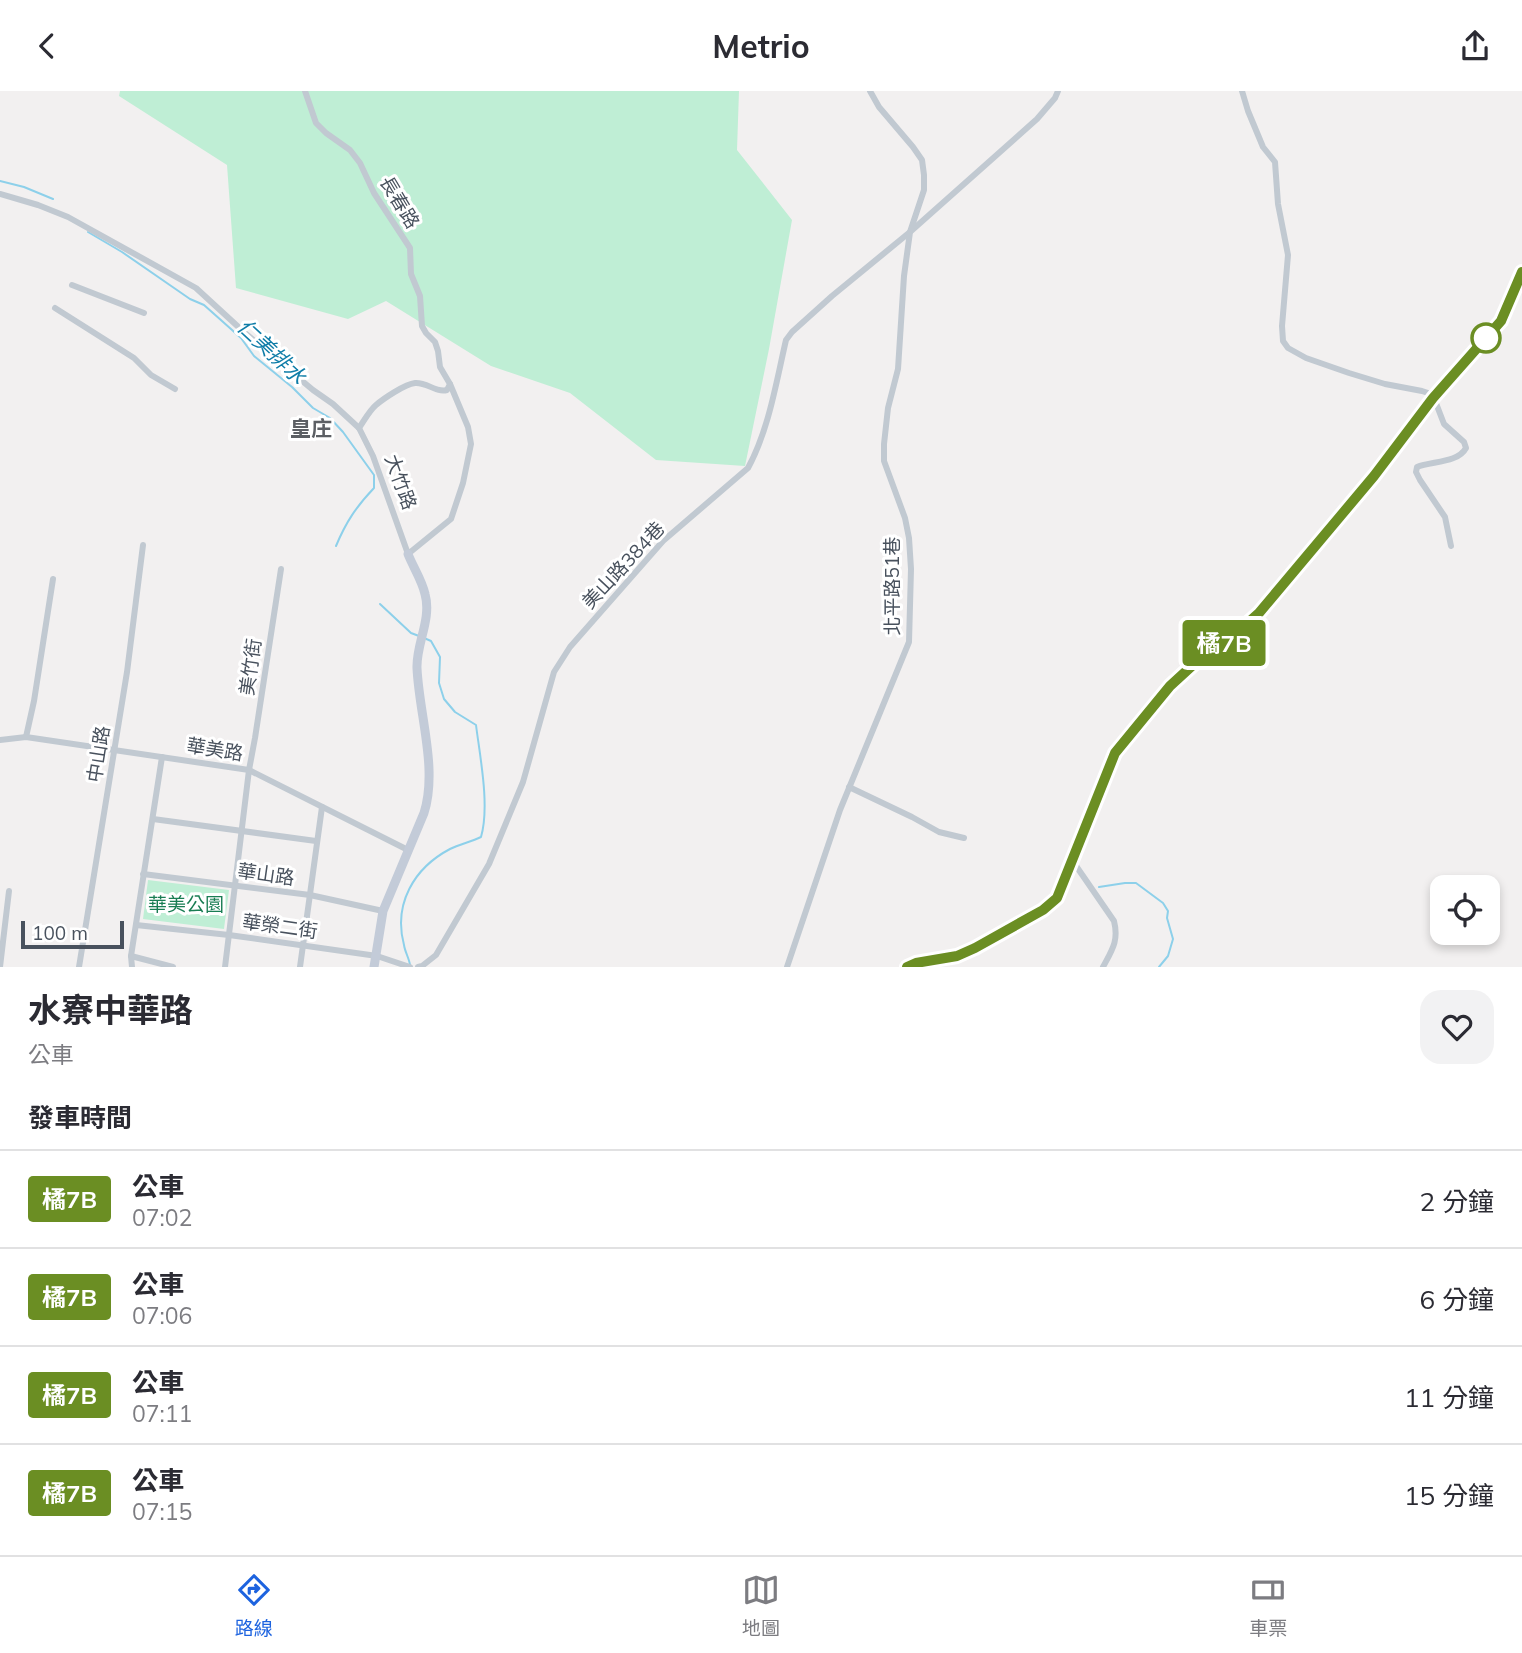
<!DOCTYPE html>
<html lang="zh-TW">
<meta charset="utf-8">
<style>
:root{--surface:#fff;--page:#f2f2f3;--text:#2b2b33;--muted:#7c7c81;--line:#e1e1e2;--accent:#1d63df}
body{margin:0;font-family:Mulish,"Noto Sans TC",sans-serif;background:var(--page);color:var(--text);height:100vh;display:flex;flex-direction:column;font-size:26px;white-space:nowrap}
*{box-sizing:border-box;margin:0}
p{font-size:23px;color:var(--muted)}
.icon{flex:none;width:38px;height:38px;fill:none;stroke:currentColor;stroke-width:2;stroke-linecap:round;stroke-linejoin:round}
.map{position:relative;height:876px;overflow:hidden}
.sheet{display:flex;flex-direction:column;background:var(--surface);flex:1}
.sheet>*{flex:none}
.badge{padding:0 14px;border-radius:5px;font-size:24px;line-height:46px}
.tools{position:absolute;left:1430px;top:784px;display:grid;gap:14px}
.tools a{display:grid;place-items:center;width:70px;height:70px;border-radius:14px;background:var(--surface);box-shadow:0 4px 10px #0003;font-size:35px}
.scale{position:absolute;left:21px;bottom:18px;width:103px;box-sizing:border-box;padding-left:7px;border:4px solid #48515d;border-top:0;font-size:19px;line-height:24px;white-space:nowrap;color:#48515d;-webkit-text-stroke:5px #fff;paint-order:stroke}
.map>.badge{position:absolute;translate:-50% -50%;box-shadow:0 0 0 4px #fff}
h2{padding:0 28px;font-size:26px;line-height:63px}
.round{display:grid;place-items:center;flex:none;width:74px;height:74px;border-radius:21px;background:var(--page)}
.summary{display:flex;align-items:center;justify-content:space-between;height:119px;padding:0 28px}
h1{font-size:33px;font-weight:700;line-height:52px}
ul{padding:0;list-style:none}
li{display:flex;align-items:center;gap:21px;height:98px;padding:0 28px;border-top:2px solid var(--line)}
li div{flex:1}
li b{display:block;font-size:26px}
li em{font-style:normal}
li .badge{min-width:77px;font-weight:700;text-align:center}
header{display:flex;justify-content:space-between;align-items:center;height:91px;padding:0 28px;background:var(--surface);font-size:32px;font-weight:700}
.tabs{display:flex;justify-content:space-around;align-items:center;height:98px;border-top:2px solid var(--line);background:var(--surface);font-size:19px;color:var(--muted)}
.tabs a{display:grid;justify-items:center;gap:4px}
.tabs .active{color:var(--accent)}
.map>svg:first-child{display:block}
</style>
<header><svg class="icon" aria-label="back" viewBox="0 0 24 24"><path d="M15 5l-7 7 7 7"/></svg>Metrio<svg class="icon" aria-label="share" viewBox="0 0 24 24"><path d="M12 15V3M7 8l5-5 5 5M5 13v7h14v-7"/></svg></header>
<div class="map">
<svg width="1522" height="876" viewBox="0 0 1522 876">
<rect width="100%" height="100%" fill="#f2f0f0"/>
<g fill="#bfeed5">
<path d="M120 0H739L737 59 792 129 769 258 745 375 656 369 570 302 491 275 386 210 348 228 236 197 227 74 119 5Z"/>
<path d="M148 789 229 799 224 838 143 828Z"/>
</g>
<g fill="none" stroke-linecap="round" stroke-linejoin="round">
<g stroke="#8dd0ea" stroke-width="2">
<path d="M0 90 24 96 53 108"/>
<path d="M88 141 122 161 190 208 204 214 222 230 241 247 254 265 292 296 313 317 330 327 343 341 374 384V397C356 416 346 431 336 455"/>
<path d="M380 513 411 542 419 545"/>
<path d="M1099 796 1125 792H1136L1163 812 1168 820 1167 827 1173 848 1168 865 1159 876"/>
<path d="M410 874C409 867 405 861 404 854 393 813 414 777 450 758 460 753 471 751 481 746 490 715 480 666 476 634L455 621 444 608 439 592 440 566 431 550 424 547"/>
</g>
<g stroke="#c1c9d1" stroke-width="6">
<path d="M305 0 316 32 326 42 350 59 360 72 374 102 410 157 411 183 420 205 422 235 426 242 435 251 438 260 440 276 450 293 447 299C436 302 427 291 415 292 405 293 383 308 376 314 369 320 364 330 359 337"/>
<path d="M1242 0 1248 20 1263 56 1275 71 1278 113 1288 164 1282 235 1283 250 1288 257 1306 267 1349 282 1385 293 1422 300 1428 302 1434 307 1444 333 1464 351 1466 357C1458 372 1432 370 1417 376L1416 381 1420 389 1445 426 1451 455"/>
<path d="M0 103 38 114 68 126 196 197 245 242 313 299 333 313 359 337 373 365 408 463 451 428 463 392 471 353 468 336 450 293"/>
<path d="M72 194 144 222"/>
<path d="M55 217 134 267 151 284 175 298"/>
<path d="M26 646 34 610 53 488"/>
<path d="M0 649 26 646 249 679 408 759"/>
<path d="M849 696 912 726 939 741 964 747"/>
<path d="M153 728 316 750"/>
<path d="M1072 769 1114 830C1119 850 1112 859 1103 876"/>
<path d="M143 783 310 804 383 820"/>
<path d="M136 834 229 844 377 865 410 876"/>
<path d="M131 865 173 876"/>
<path d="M0 876 9 800"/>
<path d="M79 876 127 581 143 454"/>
<path d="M132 876 131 865 162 666"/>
<path d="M225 876 249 679 255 647 281 478"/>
<path d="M300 876 322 716"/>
<path d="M418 876 422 875 436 864 489 773 523 691 554 581 570 556 663 450 748 377C769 338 776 292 786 249L792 241 832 205 910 141 1037 28 1055 7 1058 0"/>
<path d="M787 876 840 719 909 551 911 478 909 447 905 427 884 370V353L888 317 898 278 904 185 910 141 924 99V84L922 69 913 56 879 16 870 0"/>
</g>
<g stroke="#c3cbd8" stroke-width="9">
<path d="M374 876 383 820 424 722C438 678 419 623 417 577 416 553 432 528 425 503 422 489 413 476 408 463"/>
<path d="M907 876 916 872 957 865 1043 819 1057 807 1115 662 1170 595 1194 574 1232 547 1259 522 1374 385 1417 328 1459 277 1501 230 1522 181"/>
</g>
</g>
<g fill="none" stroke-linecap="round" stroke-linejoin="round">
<defs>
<path id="line" d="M907 876 916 872 957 865 975 857 1043 819 1057 807 1115 662 1170 595 1194 573 1231 547 1259 522 1374 385 1433 307 1501 230 1522 181"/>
</defs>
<use href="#line" stroke="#fff" stroke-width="16"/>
<use href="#line" stroke="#6b8e23" stroke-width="10"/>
</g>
<circle fill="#fff" stroke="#6b8e23" stroke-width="3.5" cx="1486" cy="247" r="14"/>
<g text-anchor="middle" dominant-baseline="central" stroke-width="6" stroke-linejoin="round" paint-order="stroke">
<g font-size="19" fill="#48515d" stroke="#fff">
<text transform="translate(400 111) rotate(59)">長春路</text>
<text transform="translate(401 391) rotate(70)">大竹路</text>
<text transform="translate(623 474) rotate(-47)">美山路384巷</text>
<text transform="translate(892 495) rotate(-90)">北平路51巷</text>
<text transform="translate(250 576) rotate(-82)">美竹街</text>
<text transform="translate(215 658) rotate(9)">華美路</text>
<text transform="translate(98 663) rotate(-81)">中山路</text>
<text transform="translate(266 783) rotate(8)">華山路</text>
<text transform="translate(280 835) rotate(8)">華榮二街</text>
</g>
<g font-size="19" fill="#197d53" stroke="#fff">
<text x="186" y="813">華美公園</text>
</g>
<g font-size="21" font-style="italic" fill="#0f7da8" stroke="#fff">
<text transform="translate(272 260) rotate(43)">仁美排水</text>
</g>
<g font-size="21" font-weight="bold" fill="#5c5f64" stroke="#fff">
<text x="311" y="337">皇庄</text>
</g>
</g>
</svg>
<div class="tools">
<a><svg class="icon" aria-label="locate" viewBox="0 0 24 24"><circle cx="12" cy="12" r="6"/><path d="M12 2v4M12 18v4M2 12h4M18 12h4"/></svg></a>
</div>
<div class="scale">100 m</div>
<b class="badge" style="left:1224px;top:552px;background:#6b8e23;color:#fff">橘7B</b>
</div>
<section class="sheet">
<div class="summary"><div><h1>水寮中華路</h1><p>公車</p></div><a class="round"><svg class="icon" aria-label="heart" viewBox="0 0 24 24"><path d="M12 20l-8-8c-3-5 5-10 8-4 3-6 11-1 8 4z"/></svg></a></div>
<h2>發車時間</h2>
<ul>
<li><span class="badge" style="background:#6b8e23;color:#fff">橘7B</span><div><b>公車</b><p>07:02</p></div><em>2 分鐘</em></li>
<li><span class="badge" style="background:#6b8e23;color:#fff">橘7B</span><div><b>公車</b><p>07:06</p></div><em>6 分鐘</em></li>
<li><span class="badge" style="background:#6b8e23;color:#fff">橘7B</span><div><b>公車</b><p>07:11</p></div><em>11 分鐘</em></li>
<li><span class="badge" style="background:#6b8e23;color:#fff">橘7B</span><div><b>公車</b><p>07:15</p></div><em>15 分鐘</em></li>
</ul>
</section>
<nav class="tabs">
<a class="active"><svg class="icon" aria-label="directions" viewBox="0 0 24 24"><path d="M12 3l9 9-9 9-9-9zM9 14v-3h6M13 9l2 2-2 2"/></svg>路線</a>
<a><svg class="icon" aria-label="map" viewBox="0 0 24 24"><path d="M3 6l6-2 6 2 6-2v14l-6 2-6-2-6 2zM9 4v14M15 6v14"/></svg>地圖</a>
<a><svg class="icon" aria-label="tickets" viewBox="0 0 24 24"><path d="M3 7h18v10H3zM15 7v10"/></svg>車票</a>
</nav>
